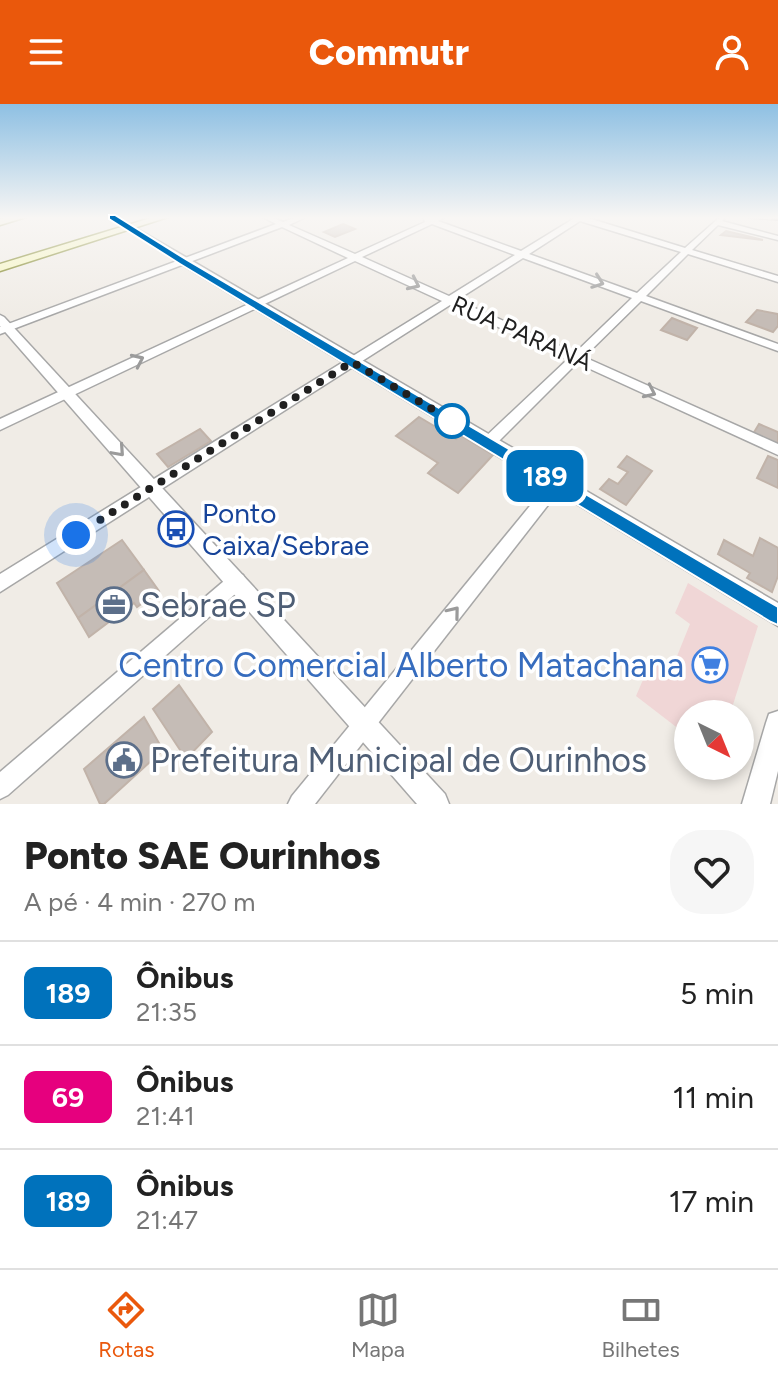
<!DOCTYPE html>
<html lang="pt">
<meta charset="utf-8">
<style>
:root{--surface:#fff;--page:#f6f6f6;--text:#222;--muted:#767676;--line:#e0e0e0;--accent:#ea580c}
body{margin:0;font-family:Figtree,sans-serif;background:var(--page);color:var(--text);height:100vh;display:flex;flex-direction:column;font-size:30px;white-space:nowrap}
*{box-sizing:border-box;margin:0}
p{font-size:26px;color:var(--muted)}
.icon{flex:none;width:44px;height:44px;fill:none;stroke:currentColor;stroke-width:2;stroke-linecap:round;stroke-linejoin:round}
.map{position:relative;height:700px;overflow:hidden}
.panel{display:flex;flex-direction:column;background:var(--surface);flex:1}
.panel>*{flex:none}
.badge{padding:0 16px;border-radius:12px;font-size:28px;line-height:52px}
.needle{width:52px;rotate:137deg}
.tools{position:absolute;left:674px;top:596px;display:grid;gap:16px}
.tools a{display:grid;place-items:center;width:80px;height:80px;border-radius:50%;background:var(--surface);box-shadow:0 4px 12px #0003;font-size:40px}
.you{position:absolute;width:40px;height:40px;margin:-20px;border:6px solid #fff;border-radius:50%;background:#1a73e8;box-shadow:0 0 0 12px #1a73e833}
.map>.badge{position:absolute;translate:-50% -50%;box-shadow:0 0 0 4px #fff}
.round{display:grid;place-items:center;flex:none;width:84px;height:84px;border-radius:32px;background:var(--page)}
.summary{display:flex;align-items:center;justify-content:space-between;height:136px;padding:0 24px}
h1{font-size:38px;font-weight:800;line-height:60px}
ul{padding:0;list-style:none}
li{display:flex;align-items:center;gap:24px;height:104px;padding:0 24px;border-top:2px solid var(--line)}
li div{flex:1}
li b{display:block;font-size:30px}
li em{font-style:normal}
li .badge{min-width:88px;font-weight:700;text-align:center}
header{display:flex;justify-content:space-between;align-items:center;height:104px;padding:0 24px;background:var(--accent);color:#fff;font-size:36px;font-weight:800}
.tabs{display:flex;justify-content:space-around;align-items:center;height:112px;border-top:2px solid var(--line);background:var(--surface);font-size:22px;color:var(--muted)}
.tabs a{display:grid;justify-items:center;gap:4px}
.tabs .current{color:var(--accent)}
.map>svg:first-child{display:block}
</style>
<header><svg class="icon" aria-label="menu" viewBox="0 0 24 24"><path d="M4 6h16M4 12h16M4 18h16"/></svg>Commutr<svg class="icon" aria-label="person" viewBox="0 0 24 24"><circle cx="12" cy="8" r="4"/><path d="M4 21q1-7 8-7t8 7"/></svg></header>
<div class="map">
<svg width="778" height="700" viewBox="0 0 778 700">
<rect width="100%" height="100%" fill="#f0ece6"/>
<path fill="#f0d6d6" d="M688 479 758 522 730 610H688V632L636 592 652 555 671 567 690 520 675 509Z"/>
<g fill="#c5bcb6" stroke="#c1b3a9" stroke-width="2">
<path d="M343 120 355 125 335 133 324 128Z"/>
<path d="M726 127 751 133 763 136 721 131Z"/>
<path d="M757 206 778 210V222L773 228 746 218Z"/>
<path d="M672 214 697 224 687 236 661 226Z"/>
<path d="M419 313 456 335 460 331 493 351 458 389 428 369 438 359 396 332Z"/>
<path d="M759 320 778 328V341L753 330Z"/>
<path d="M200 325 211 337 168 363 157 350Z"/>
<path d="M627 352 652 367 626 401 600 385 609 375 618 380 628 368 618 363Z"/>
<path d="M768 352 778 356V384L757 374Z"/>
<path d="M760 434 778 444V472L772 488 747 474 750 469 718 450 724 436 753 452Z"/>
<path d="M122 436 144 466 78 514 57 479Z"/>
<path d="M144 466 159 487 137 503 134 499 89 533 78 514Z"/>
<path d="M179 581 212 628 186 655 153 605Z"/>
<path d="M144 613 163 646 104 700H100L84 665Z"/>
</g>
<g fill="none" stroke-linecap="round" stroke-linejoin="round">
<defs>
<g id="minor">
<path d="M263 113H271L283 118 297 113H306L289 121 355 150 425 118 424 114 445 113 438 117 521 147 573 115 571 113H585L685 144 720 113 724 115 722 117 778 132V136L718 121 692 146 778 172V178L688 150 646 192 778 240V247L641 197 584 253 778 340V351L577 259 493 343H483L481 339 483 335 568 255 450 201 0 488V470L442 197 355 157 0 326V315L348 154 282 123 0 230V223L276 120ZM580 117 681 148 637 189 529 150ZM432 120 515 151 449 192 362 153ZM523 154 632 194 575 249 457 196Z"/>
<path d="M557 373 562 375 564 379 562 383 315 700H288L292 692 552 375Z"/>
<path d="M237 469 243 471 246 477 243 483 8 691 0 695V668L231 471Z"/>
</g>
<g id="tertiary">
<path d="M108 113H117L778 499V522L181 160Z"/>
<path d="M0 211 4 213 445 690 449 700H417L0 222Z"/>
<path d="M778 607V667L770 700H742L766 619 769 610Z"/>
</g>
<g id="secondary">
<path d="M10 113H26L0 121V115Z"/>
<path d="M154 113H168L0 167V160Z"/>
</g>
</defs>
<use href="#minor" stroke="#a7a7a7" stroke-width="3"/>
<use href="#tertiary" stroke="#a7a7a7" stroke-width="3"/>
<use href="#secondary" stroke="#6e7608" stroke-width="3"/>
<use href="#minor" fill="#fff" fill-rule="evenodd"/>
<use href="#tertiary" fill="#fff" fill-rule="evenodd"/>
<use href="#secondary" fill="#f7f8bc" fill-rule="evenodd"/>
<defs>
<path id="rail" d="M750 113 778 115"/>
</defs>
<use href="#rail" stroke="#6e6e6e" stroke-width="4"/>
<use href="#rail" stroke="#fff" stroke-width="2" stroke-dasharray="7" stroke-linecap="butt"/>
</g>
<defs><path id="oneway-chevron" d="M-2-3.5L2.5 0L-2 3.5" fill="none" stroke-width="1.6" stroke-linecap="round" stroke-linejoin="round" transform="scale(2)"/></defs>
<g stroke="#9b9b9b">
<use href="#oneway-chevron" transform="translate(598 178) rotate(20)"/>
<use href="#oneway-chevron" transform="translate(414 180) rotate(25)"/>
<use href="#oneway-chevron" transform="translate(138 256) rotate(-25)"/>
<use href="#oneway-chevron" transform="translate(650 288) rotate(25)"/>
<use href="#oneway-chevron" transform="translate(119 347) rotate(48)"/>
<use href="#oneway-chevron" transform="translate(454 508) rotate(-51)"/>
</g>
<linearGradient id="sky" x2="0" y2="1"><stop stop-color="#8ec0e3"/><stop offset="0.54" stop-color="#f8f6f4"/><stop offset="1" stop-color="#f8f6f4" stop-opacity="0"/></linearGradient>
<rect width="778" height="211" fill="url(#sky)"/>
<path fill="#0072bc" stroke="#fff" stroke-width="2" d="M109 111H115L187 156 778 503V521L771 518 180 160 109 115Z"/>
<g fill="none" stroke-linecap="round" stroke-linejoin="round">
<path stroke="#202020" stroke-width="8" stroke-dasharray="0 14.4" d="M76 431 352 258 461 322 452 317"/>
</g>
<defs>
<symbol id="bus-ring" viewBox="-11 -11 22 22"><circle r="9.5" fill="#fff" stroke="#1a4fb4" stroke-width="1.5"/><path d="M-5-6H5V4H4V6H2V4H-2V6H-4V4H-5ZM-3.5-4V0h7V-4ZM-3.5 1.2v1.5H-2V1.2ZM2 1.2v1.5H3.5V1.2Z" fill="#1a4fb4"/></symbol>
<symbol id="office-ring" viewBox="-11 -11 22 22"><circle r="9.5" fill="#fff" stroke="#5c6f8a" stroke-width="1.5"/><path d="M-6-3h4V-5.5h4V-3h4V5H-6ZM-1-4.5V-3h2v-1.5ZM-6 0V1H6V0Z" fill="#5c6f8a"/></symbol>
<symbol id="supermarket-ring" viewBox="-11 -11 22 22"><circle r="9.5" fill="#fff" stroke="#3f7fe0" stroke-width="1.5"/><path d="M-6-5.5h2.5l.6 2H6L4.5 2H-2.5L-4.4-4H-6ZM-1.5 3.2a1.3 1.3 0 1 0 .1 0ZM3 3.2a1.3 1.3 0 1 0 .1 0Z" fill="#3f7fe0"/></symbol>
<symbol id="civic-ring" viewBox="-11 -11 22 22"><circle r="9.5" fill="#fff" stroke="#5c6f8a" stroke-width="1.5"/><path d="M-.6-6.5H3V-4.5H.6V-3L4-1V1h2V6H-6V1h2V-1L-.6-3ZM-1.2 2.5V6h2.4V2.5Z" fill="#5c6f8a"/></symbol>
</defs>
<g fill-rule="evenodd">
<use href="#bus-ring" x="156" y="405" width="40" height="40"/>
<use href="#office-ring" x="94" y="481" width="40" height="40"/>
<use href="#supermarket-ring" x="690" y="541" width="40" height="40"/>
<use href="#civic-ring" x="104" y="636" width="40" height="40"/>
</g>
<circle fill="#fff" stroke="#0072bc" stroke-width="4" cx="452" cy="317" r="16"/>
<g text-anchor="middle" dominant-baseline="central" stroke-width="7" stroke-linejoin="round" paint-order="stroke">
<g font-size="24" fill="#202020" stroke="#fff">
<text transform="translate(522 229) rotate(24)">RUA PARANÁ</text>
</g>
<g font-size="28" fill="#164399" stroke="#fff" text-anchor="start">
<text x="202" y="409">Ponto<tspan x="202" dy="32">Caixa/Sebrae</tspan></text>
</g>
<g font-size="34" fill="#4e5e75" stroke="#fff" text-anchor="start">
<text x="140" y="501">Sebrae SP</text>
<text x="150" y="656">Prefeitura Municipal de Ourinhos</text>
</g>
<g font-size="34" fill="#366cbe" stroke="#fff" text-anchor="end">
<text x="684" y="561">Centro Comercial Alberto Matachana</text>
</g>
</g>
</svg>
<div class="tools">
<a><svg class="needle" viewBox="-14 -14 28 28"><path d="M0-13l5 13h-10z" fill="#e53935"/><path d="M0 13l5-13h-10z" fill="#767676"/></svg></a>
</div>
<div class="you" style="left:76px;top:431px"></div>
<b class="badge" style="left:545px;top:372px;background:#0072bc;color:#fff">189</b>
</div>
<section class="panel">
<div class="summary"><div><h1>Ponto SAE Ourinhos</h1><p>A pé · 4 min · 270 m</p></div><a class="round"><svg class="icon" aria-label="heart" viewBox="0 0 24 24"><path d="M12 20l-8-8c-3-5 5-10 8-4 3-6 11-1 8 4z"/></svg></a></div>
<ul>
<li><span class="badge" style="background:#0072bc;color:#fff">189</span><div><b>Ônibus</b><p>21:35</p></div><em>5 min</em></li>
<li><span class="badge" style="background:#e6007e;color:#fff">69</span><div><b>Ônibus</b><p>21:41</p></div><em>11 min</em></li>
<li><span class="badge" style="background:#0072bc;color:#fff">189</span><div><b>Ônibus</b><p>21:47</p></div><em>17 min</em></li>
</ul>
</section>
<nav class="tabs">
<a class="current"><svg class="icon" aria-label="directions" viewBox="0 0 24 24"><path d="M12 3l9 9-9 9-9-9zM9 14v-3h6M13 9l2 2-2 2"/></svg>Rotas</a>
<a><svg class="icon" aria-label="map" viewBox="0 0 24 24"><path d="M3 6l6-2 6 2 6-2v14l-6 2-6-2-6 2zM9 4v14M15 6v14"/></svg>Mapa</a>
<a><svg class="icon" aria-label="tickets" viewBox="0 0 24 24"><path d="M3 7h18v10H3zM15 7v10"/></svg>Bilhetes</a>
</nav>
